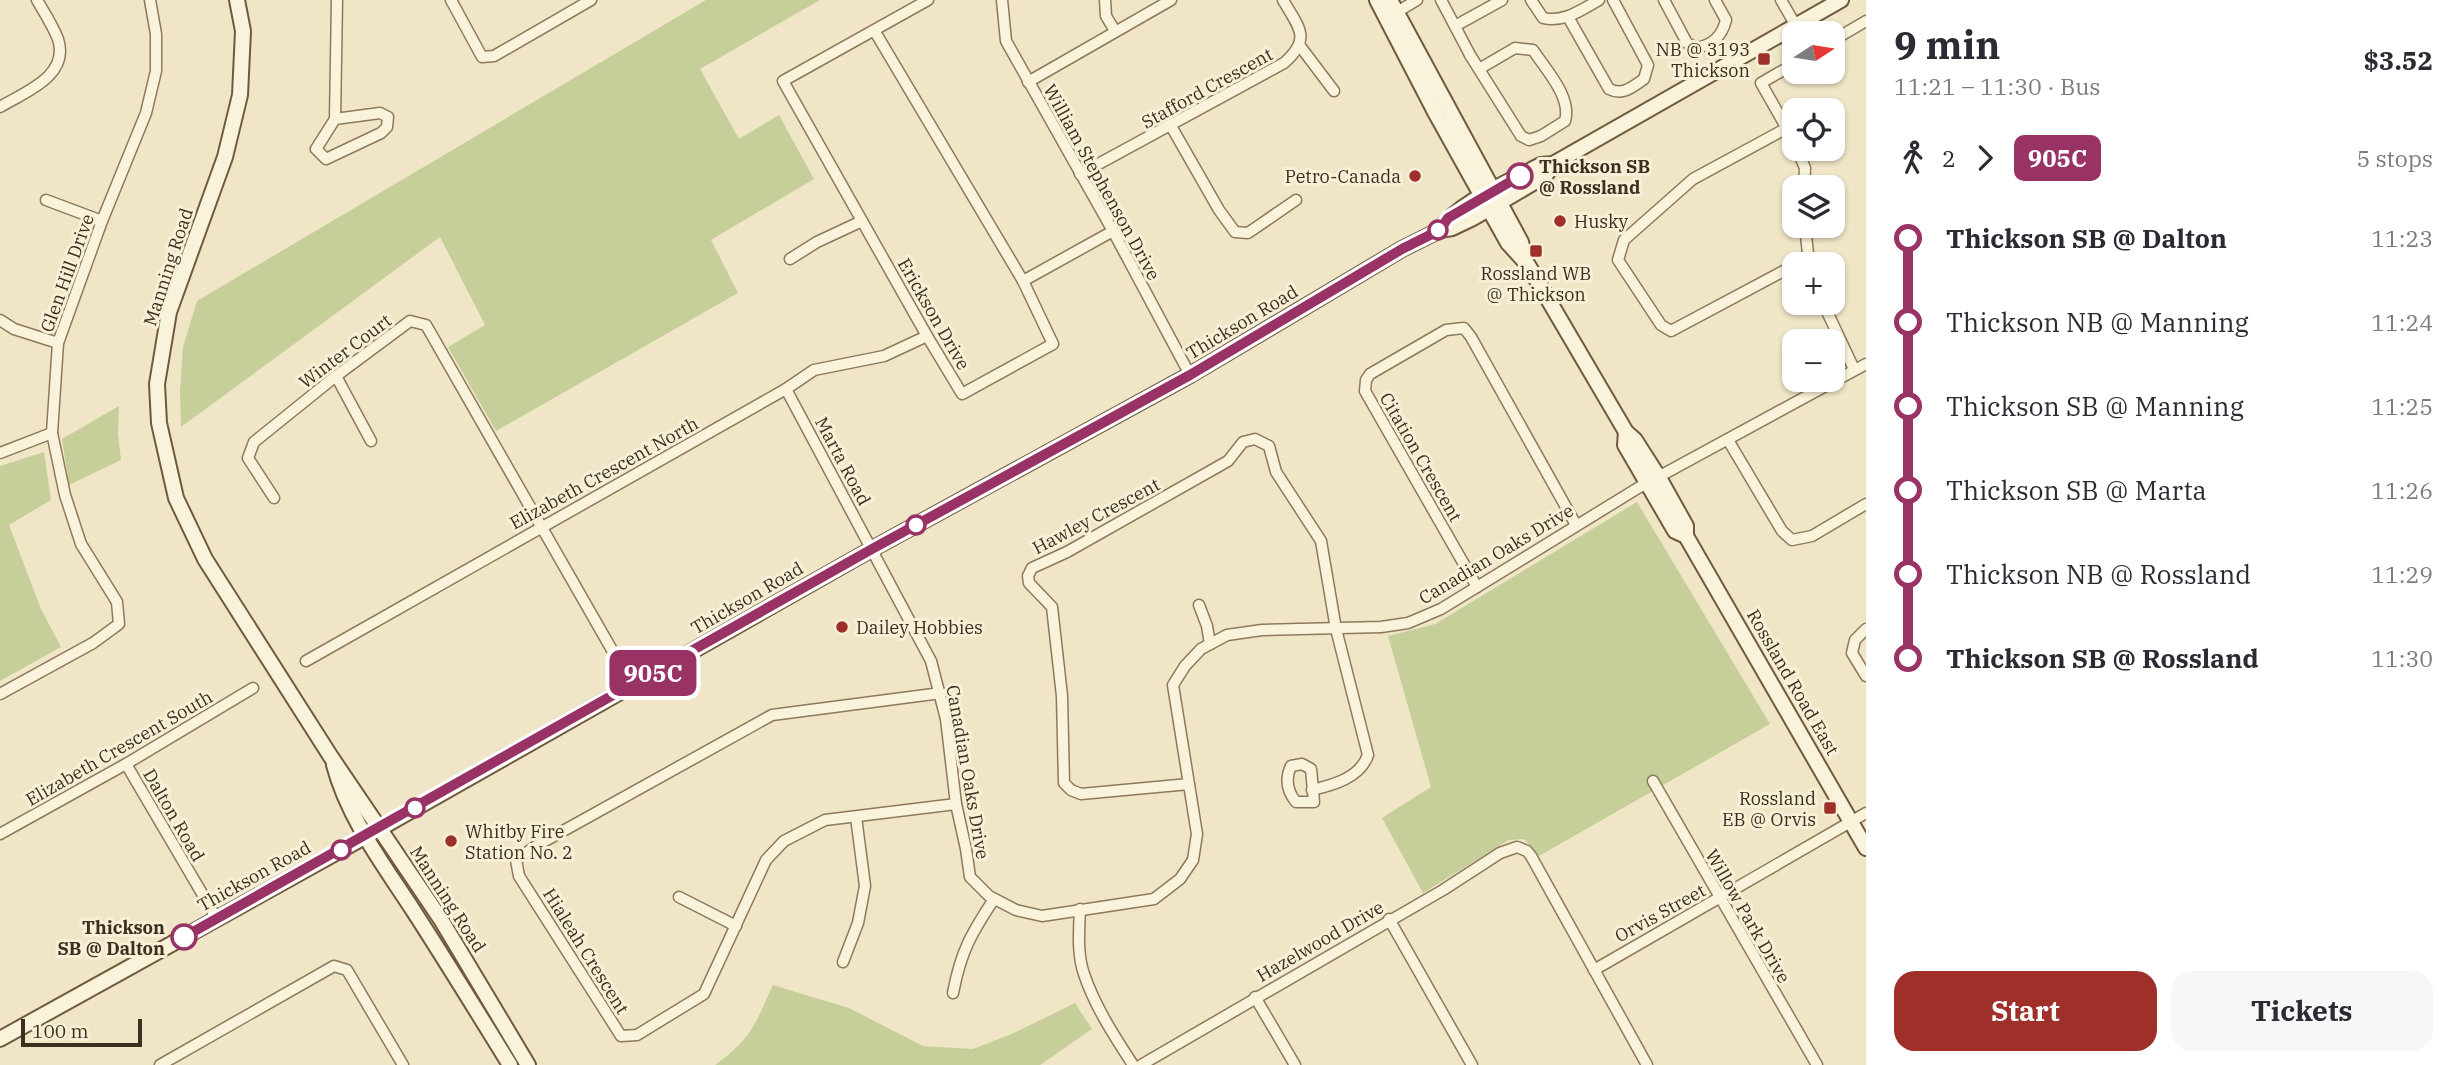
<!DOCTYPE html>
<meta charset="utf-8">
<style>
:root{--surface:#fff;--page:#f7f7f7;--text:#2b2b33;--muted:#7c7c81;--accent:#9e2f29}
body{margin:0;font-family:"IBM Plex Serif",serif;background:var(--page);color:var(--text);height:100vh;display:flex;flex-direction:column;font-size:26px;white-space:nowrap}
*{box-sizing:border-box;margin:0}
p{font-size:23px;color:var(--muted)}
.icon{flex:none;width:38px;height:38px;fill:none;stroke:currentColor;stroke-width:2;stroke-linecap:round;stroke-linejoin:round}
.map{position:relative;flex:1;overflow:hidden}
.details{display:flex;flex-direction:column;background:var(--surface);width:595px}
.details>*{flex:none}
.badge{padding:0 14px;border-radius:10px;font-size:24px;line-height:46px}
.needle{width:46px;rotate:78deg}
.tools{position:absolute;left:1782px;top:21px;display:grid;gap:14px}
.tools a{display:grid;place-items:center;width:63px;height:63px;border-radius:14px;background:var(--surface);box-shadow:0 2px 5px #0004;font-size:35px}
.scale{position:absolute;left:21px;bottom:18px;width:121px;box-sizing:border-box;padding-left:7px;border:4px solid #3d2f20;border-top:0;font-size:19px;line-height:24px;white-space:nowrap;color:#3d2f20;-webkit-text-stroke:5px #f7f0d7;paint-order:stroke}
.map>.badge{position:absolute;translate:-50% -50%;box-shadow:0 0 0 4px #fff}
.legs{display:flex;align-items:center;gap:10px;height:77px;padding:0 28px;font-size:23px}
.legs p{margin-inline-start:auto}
.summary{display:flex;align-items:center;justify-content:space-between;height:119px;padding:0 28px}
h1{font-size:38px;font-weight:700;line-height:52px}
.action{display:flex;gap:14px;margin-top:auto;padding:14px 28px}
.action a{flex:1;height:80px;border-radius:21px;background:var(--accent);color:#fff;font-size:28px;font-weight:700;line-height:80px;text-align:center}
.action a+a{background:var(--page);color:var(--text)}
ul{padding:0 28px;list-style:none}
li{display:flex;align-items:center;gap:24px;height:84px;font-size:26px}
li i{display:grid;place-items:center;width:10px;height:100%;margin:0 9px;background:currentColor}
li i::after{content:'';width:18px;height:18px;margin:-9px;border:5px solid;border-radius:50%;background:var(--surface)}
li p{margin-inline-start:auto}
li:first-child i{background:linear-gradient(#0000 50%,currentColor 0)}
li:last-child i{background:linear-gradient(currentColor 50%,#0000 0)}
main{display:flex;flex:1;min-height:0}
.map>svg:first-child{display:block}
</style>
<main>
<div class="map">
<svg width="1866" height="1065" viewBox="0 0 1866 1065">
<rect width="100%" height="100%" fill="#f0e6c7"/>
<g fill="#c6cf9a">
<path d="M706 0H820L700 69 739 139 779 115 814 179 711 240 738 293 496 431 448 347 485 325 440 237 181 427 180 391 183 347 197 301Z"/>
<path d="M119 406 118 434 121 460 69 485 62 439Z"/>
<path d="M44 452 51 500 9 525 41 609 61 647 0 681V466Z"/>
<path d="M1637 502 1770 724 1539 856 1524 839 1509 840 1423 893 1382 818 1431 787 1388 636 1435 624Z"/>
<path d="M773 985 849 1008 923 1046 973 1049 1014 1033 1075 1003 1092 1029 1040 1065H715C752 1038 754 1026 773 985Z"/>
</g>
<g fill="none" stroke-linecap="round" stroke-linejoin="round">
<defs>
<g id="minor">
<path d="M451 0 482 57 494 56 591 0"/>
<path d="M1002 0 1006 41 1113 231 1190 375"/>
<path d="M1105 0 1106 16 1115 31"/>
<path d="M1441 0 1468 51 1470 55 1521 136 1529 140 1541 136 1565 121C1572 97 1546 70 1533 50L1515 48 1479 69"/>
<path d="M1531 0 1543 18C1564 23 1581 10 1599 0"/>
<path d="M1664 0 1687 43 1696 48C1713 45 1722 36 1726 20L1715 0"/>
<path d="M1781 0 1796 26"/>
<path d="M1397 12 1417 0"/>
<path d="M1568 17 1609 89C1623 96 1632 87 1644 79L1648 65 1613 0"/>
<path d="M1455 26 1502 0"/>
<path d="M874 30 1023 281 1053 344 962 394 927 336 783 81 928 0"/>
<path d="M1832 41 1866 21"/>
<path d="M1300 46 1334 91"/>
<path d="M1794 64 1761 83 1794 141"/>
<path d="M1028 82 1171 0"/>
<path d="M0 107C25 92 70 76 58 39 53 26 44 12 37 0"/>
<path d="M335 119 380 113 388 117 387 127 381 133 326 159 316 149 335 119 337 0"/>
<path d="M1171 126 1219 210 1235 232 1248 233 1296 200"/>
<path d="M1787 128 1693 179 1624 240 1618 260 1661 325 1671 331 1808 258"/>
<path d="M1797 149 1805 168 1804 187"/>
<path d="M1080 174 1284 63C1312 38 1299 28 1283 0"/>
<path d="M46 200 102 221"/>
<path d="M1805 226 1809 263"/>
<path d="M790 259 817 242 862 221"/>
<path d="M1023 281 1113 231"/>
<path d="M1823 303 1854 369"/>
<path d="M0 320 14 329 58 343"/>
<path d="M336 376 371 441"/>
<path d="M786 389 931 661 946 719 956 804 966 849 970 877 989 896 1016 910 1042 916 1154 899 1180 879 1193 860 1197 834 1173 685 1185 666 1201 649 1227 635 1262 630 1381 627 1408 623 1441 609 1638 488 1866 364"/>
<path d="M1728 440 1782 531 1792 540 1812 536 1866 504"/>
<path d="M0 453 52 433"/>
<path d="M274 498 248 458 254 442 336 376 410 321 426 325 632 685"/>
<path d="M1477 587 1365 391 1366 380 1370 374 1446 330 1464 328 1471 337 1576 525"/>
<path d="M1199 605 1207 626 1210 644"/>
<path d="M1866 629 1855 640 1852 653 1866 676"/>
<path d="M306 661 786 389 814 370 884 356 927 336"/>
<path d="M941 693 772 715 536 846 516 860 519 876 621 1036 637 1035 704 994 766 860 784 841 825 820 956 804"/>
<path d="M0 694 93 643 119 624 117 602 81 544 65 495 52 433 58 343 102 221 146 113 156 71V34L150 0"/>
<path d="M126 764 217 919"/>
<path d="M1302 764 1311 769 1314 802H1296C1287 791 1285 779 1291 766Z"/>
<path d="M1653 781 1817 1065"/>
<path d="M1189 784 1081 794 1071 790 1064 783 1062 696 1052 607 1029 583 1028 576 1032 568 1067 552 1228 461 1243 442 1255 439 1269 446 1276 472 1321 541 1336 629 1368 755C1360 778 1333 785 1312 790"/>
<path d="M0 834 126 764 253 688"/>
<path d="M679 897 736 926"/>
<path d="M1080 909C1079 931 1077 954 1084 974 1095 1007 1115 1037 1133 1065"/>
<path d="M1389 919 1472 1065"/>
<path d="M843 962 858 923 865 886 856 817"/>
<path d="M1594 970 1866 813"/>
<path d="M953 993C961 951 971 934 994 899"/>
<path d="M1255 997 1295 1065"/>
<path d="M160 1065 334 966 347 970 403 1065"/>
<path d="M1141 1065 1443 890 1500 853 1517 847 1527 851 1531 856 1647 1065"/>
</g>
<g id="secondary">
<path d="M237 0 243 31 240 95 225 157 169 312 157 384 159 423 176 498 205 559 331 757 440 918 528 1065"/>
<path d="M1377 0 1435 112 1508 243 1528 265 1626 432 1635 440 1658 476 1686 526V536L1866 848"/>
<path d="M1390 0 1521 242 1526 261"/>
<path d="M1440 230C1460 201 1510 182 1541 165L1553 164 1841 0"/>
<path d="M1626 432 1625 445 1675 531 1686 536"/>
<path d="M334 765C348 818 383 864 413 910 446 961 478 1013 510 1065"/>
<path d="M0 1039 379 829 872 549 1190 375 1402 249 1440 230 1452 228 1473 218 1545 176 1553 164"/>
</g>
</defs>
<use href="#minor" stroke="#8d795b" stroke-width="13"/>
<use href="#secondary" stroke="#6f5a3e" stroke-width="18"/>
<use href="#minor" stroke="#faf3db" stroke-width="10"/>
<use href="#secondary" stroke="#faf3db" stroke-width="14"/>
</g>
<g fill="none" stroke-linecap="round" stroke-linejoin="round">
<defs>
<path id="line-1" d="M184 937 872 549 1190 375 1402 249 1440 230 1448 218 1520 176"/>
</defs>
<use href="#line-1" stroke="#fff" stroke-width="16"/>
<use href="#line-1" stroke="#936" stroke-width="10"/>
</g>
<g fill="#9e2f29" stroke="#f7f0d7" stroke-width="2.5">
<rect x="1757" y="52" width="14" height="14" rx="3.5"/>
<circle cx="1415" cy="176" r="7"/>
<circle cx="1560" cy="221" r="7"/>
<rect x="1529" y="244" width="14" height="14" rx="3.5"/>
<circle cx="842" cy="627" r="7"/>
<rect x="1823" y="801" width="14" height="14" rx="3.5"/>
<circle cx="451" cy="841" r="7"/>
</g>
<g fill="#fff" stroke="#936" stroke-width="3.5">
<circle cx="1520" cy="176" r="12"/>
<circle cx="1438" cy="230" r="9"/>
<circle cx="916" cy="525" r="9"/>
<circle cx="415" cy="808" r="9"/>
<circle cx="341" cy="850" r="9"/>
<circle cx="184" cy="937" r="12"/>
</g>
<g text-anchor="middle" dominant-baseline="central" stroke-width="6" stroke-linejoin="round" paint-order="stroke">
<g font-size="18" fill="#3d2f20" stroke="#f7f0d7" text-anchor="end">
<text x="1750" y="49">NB @ 3193<tspan x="1750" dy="21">Thickson</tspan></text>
<text x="1401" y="176">Petro-Canada</text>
<text x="1574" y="221" text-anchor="start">Husky</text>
<text x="1536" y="273" text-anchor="middle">Rossland WB<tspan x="1536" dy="21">@ Thickson</tspan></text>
<text x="856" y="627" text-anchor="start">Dailey Hobbies</text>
<text x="1816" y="798">Rossland<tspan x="1816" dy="21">EB @ Orvis</tspan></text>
<text x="465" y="831" text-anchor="start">Whitby Fire<tspan x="465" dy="21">Station No. 2</tspan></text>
</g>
<g font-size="18" fill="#3d2f20" stroke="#f7f0d7">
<text transform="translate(1207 88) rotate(-29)">Stafford Crescent</text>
<text transform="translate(1102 182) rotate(61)">William Stephenson Drive</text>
<text transform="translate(168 267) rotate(-72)">Manning Road</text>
<text transform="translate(67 273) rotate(-70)">Glen Hill Drive</text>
<text transform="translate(934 314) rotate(60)">Erickson Drive</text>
<text transform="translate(1242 322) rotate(-31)">Thickson Road</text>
<text transform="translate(345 351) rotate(-37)">Winter Court</text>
<text transform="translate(1421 457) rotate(60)">Citation Crescent</text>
<text transform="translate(843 461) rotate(62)">Marta Road</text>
<text transform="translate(604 473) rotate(-29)">Elizabeth Crescent North</text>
<text transform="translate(1096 516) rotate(-28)">Hawley Crescent</text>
<text transform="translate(1496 554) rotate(-31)">Canadian Oaks Drive</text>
<text transform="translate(747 598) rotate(-30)">Thickson Road</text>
<text transform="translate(1793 682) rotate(60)">Rossland Road East</text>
<text transform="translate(119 748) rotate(-30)">Elizabeth Crescent South</text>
<text transform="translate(968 772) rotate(80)">Canadian Oaks Drive</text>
<text transform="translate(174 815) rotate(60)">Dalton Road</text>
<text transform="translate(254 876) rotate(-29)">Thickson Road</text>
<text transform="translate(448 899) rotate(57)">Manning Road</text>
<text transform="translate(1660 913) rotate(-29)">Orvis Street</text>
<text transform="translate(1748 916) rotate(60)">Willow Park Drive</text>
<text transform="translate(1320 941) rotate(-30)">Hazelwood Drive</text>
<text transform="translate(586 951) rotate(58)">Hialeah Crescent</text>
</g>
<g font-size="18" font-weight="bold" fill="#3d2f20" stroke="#f7f0d7" text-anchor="start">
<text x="1539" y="166">Thickson SB<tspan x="1539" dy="21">@ Rossland</tspan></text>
<text x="165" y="927" text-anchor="end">Thickson<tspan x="165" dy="21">SB @ Dalton</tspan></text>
</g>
</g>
</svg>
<div class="tools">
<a><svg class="needle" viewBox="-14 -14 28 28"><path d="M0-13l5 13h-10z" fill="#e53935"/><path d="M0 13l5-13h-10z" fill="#7c7c81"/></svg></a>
<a><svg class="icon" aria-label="locate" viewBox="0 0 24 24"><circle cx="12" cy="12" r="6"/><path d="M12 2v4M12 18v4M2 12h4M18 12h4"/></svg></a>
<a><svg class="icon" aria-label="layers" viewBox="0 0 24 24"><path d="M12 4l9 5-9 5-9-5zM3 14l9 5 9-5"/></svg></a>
<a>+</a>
<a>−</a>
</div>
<div class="scale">100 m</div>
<b class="badge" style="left:653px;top:673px;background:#936;color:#fff">905C</b>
</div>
<section class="details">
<div class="summary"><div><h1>9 min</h1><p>11:21 – 11:30 · Bus</p></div><b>$3.52</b></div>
<div class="legs"><svg class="icon" aria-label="walk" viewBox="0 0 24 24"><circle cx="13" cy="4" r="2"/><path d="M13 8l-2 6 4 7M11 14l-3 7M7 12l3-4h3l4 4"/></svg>2<svg class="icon" aria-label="forward" viewBox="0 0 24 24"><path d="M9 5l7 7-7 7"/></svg><b class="badge" style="background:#936;color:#fff">905C</b><p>5 stops</p></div>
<ul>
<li><i style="color:#936"></i><b>Thickson SB @ Dalton</b><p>11:23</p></li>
<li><i style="color:#936"></i><span>Thickson NB @ Manning</span><p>11:24</p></li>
<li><i style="color:#936"></i><span>Thickson SB @ Manning</span><p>11:25</p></li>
<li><i style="color:#936"></i><span>Thickson SB @ Marta</span><p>11:26</p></li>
<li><i style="color:#936"></i><span>Thickson NB @ Rossland</span><p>11:29</p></li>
<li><i style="color:#936"></i><b>Thickson SB @ Rossland</b><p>11:30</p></li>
</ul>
<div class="action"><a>Start</a><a>Tickets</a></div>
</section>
</main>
